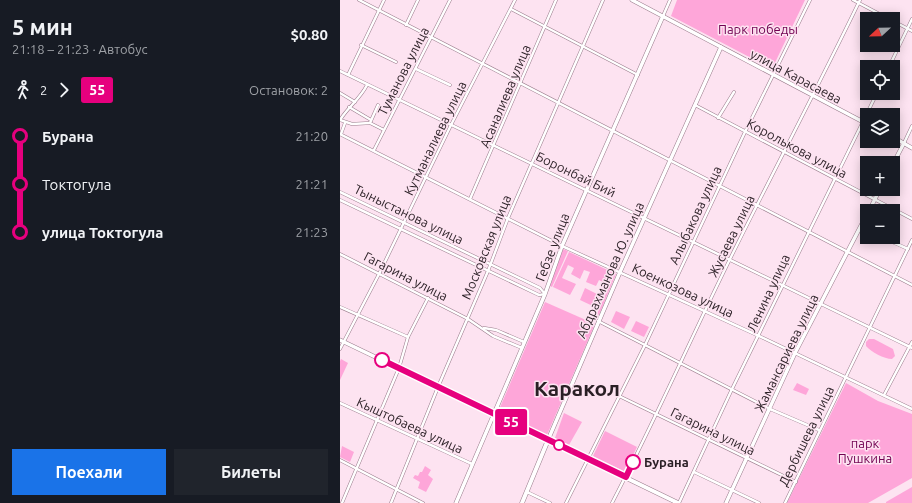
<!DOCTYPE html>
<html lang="ru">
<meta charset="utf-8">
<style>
:root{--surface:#171b24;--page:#20242c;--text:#f1f3f6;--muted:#9ea1a6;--accent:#1a73e8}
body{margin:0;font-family:Ubuntu,sans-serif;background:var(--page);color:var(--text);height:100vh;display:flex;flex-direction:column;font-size:15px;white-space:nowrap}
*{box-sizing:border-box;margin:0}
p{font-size:13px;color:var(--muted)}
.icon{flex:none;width:22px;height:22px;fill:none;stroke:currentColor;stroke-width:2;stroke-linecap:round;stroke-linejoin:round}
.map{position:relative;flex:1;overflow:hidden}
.drawer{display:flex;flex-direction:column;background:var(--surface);width:340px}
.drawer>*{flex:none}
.badge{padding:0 8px;border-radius:3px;font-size:14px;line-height:26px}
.needle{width:26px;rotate:248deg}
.buttons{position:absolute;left:520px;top:12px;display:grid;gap:8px}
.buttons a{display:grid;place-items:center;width:40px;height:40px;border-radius:0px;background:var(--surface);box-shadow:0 2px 10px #0003;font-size:20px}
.map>.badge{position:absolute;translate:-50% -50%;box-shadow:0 0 0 2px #fff}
.legs{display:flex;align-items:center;gap:6px;height:44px;padding:0 12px;font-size:13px}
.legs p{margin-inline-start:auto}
.head{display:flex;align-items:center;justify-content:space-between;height:68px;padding:0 12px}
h1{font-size:22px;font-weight:700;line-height:30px}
.action{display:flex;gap:8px;margin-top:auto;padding:8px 12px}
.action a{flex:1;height:46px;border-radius:0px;background:var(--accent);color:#fff;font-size:16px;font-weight:700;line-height:46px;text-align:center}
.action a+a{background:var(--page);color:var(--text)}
ul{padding:0 12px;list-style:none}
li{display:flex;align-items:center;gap:14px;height:48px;font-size:15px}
li i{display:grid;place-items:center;width:6px;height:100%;margin:0 5px;background:currentColor}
li i::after{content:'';width:10px;height:10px;margin:-5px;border:3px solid;border-radius:50%;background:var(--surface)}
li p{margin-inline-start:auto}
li:first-child i{background:linear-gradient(#0000 50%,currentColor 0)}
li:last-child i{background:linear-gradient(currentColor 50%,#0000 0)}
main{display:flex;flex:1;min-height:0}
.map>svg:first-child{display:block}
</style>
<main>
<section class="drawer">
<div class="head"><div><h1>5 мин</h1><p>21:18 – 21:23 · Автобус</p></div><b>$0.80</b></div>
<div class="legs"><svg class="icon" aria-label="walk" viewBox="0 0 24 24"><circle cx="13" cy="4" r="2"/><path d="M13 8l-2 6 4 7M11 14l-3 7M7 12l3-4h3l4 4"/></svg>2<svg class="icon" aria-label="forward" viewBox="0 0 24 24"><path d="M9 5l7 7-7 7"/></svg><b class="badge" style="background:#e6007e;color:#fff">55</b><p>Остановок: 2</p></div>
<ul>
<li><i style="color:#e6007e"></i><b>Бурана</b><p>21:20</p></li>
<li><i style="color:#e6007e"></i><span>Токтогула</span><p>21:21</p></li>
<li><i style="color:#e6007e"></i><b>улица Токтогула</b><p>21:23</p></li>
</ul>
<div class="action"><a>Поехали</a><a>Билеты</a></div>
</section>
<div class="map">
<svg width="572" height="503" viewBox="0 0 572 503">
<rect width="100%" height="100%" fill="#fde3f1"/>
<g fill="#fea6d9">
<path d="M337 0H465L432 69 331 16Z"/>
<path d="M223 249 228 251 212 287 210 286Z"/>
<path d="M229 252 274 273 256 314 257 308 240 300 245 288 259 295 265 283 259 280 256 286 246 282 250 272 244 270 240 279 231 274 234 268 228 265 222 278 236 284 230 295 213 287Z"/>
<path d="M275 273 276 274 259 315 257 314Z"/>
<path d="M205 302 255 324 207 435 158 412Z"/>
<path d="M276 311 290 317 284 329 271 322Z"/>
<path d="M296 321 309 327 304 337 291 331Z"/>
<path d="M529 339H534L553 349 555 356 552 359C544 359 531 352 526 346V342Z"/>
<path d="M1 359 8 363 0 380V361Z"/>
<path d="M457 383 469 389 466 395 453 390Z"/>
<path d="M506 383 538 401 572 414V478L528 503H447Z"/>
<path d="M224 413 242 422 229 445 215 438Z"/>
<path d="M265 431 297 447 285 472 253 456Z"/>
<path d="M2 446 14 452 10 462 0 457Z"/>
<path d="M85 466 91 470 88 475 93 479 86 492 78 488 80 482 73 478 75 475 78 476 80 472H82Z"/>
<path d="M572 487V503H546V502Z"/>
</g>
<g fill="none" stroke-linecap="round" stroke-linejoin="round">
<defs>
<g id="minor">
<path d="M19 0 572 285"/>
<path d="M513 0 549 19"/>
<path d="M171 9 298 75"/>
<path d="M323 16 330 0"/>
<path d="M553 21 572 31"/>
<path d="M66 25 78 0"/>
<path d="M21 45 56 62"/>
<path d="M549 67 572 19"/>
<path d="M76 69 110 85"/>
<path d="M0 71 572 348"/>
<path d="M8 75 44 0"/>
<path d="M0 93 15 102"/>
<path d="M38 105 30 123 44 130"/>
<path d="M355 105 572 219"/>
<path d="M9 107 31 120"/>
<path d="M378 118 394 92"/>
<path d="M0 120C8 107 20 99 27 85"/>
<path d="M0 120 12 124 30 123"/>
<path d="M0 134 222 246 419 336 572 409"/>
<path d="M1 134 5 123"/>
<path d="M564 143 572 126"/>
<path d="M34 150 110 0"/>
<path d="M0 192 200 288 205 294 199 295 0 200"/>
<path d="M130 199 216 0"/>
<path d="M548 240 568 249"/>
<path d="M0 254 128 319 153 336 182 348"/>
<path d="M0 307 68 337"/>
<path d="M258 321 430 409 479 430"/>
<path d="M144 328 156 330 184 342"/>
<path d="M0 349 39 274 111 125 175 0"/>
<path d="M544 395 572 342"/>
<path d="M279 396 456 482"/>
<path d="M0 403 132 464"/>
<path d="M0 460 83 503"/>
<path d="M354 472 419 503"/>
<path d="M187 492 210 503"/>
<path d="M2 503 59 368 68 337 88 298"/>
<path d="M51 503 98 387 148 271 168 218 263 0"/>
<path d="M226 503 305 345 405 132 470 0"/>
<path d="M272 503C314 423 350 340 390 259 433 172 478 87 520 0"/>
<path d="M339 503 392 389 537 93"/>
<path d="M445 503 572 240"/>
</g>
<g id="major">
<path d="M292 0 527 124"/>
<path d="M553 137 572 148"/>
<path d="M553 164 564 143"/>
<path d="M529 211 540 189"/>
<path d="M0 340 208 440 280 272 381 47"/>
<path d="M116 503 205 294 222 246 323 16"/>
<path d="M386 503 455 353 527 214"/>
</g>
<path id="highway" d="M182 503 208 440 338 503"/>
</defs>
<use href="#minor" stroke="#9a7c8c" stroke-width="3.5"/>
<use href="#major" stroke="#9a7c8c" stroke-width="4.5"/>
<use href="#highway" stroke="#9a7c8c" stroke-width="5"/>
<use href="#minor" stroke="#fff" stroke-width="2.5"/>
<use href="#major" stroke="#fff" stroke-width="3.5"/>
<use href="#highway" stroke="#fff" stroke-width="4"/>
</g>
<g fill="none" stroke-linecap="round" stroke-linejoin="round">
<defs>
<path id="line-1" d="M42 360 286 477 293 462"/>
</defs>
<use href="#line-1" stroke="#fff" stroke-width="9"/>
<use href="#line-1" stroke="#e6007e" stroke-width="6"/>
</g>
<g fill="#fff" stroke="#e6007e" stroke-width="2">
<circle cx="42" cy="360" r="7"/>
<circle cx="219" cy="445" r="5"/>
<circle cx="293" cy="462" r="7"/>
</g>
<g text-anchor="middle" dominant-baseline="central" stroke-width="3" stroke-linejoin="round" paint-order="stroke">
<g font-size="13" fill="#710051" stroke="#fde3f1">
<text x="418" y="29">Парк победы</text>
<text x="525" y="443">парк<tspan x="525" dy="15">Пушкина</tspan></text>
</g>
<g font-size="13" fill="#2a1f25" stroke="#fde3f1">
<text transform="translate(63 71) rotate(-63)">Туманова улица</text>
<text transform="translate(456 76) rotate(28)">улица Карасаева</text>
<text transform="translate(165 96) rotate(-67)">Асаналиева улица</text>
<text transform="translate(95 138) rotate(-64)">Кутманалиева улица</text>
<text transform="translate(457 148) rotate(28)">Королькова улица</text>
<text transform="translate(236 174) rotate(26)">Боронбай Бий</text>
<text transform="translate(69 214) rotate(26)">Тыныстанова улица</text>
<text transform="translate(355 215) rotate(-65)">Алыбакова улица</text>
<text transform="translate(391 236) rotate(-64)">Жусаева улица</text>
<text transform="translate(146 247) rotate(-68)">Московская улица</text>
<text transform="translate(212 247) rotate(-69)">Гебзе улица</text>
<text transform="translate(270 270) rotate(-66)">Абдрахманова Ю. улица</text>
<text transform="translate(66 276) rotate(27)">Гагарина улица</text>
<text transform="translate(343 290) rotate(25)">Коенкозова улица</text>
<text transform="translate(428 293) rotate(-65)">Ленина улица</text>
<text transform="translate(446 353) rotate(-64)">Жамансариева улица</text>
<text transform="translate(70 425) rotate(25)">Кыштобаева улица</text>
<text transform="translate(373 431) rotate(26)">Гагарина улица</text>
<text transform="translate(466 436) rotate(-64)">Дербишева улица</text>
</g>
<g font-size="13" font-weight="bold" fill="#2a1f25" stroke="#fde3f1" text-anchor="start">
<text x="304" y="462">Бурана</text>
</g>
<g font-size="21" font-weight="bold" fill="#2a1f25" stroke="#fde3f1">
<text x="237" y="388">Каракол</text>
</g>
</g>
</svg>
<div class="buttons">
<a><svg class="needle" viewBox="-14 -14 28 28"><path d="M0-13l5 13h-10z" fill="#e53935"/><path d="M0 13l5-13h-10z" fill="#9ea1a6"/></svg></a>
<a><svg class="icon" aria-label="locate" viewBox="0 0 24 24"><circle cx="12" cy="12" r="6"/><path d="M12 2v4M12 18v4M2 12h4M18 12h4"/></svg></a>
<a><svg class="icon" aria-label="layers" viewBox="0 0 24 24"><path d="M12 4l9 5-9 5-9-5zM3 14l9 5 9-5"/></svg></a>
<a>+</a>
<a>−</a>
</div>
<b class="badge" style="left:171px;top:422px;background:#e6007e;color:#fff">55</b>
</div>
</main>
